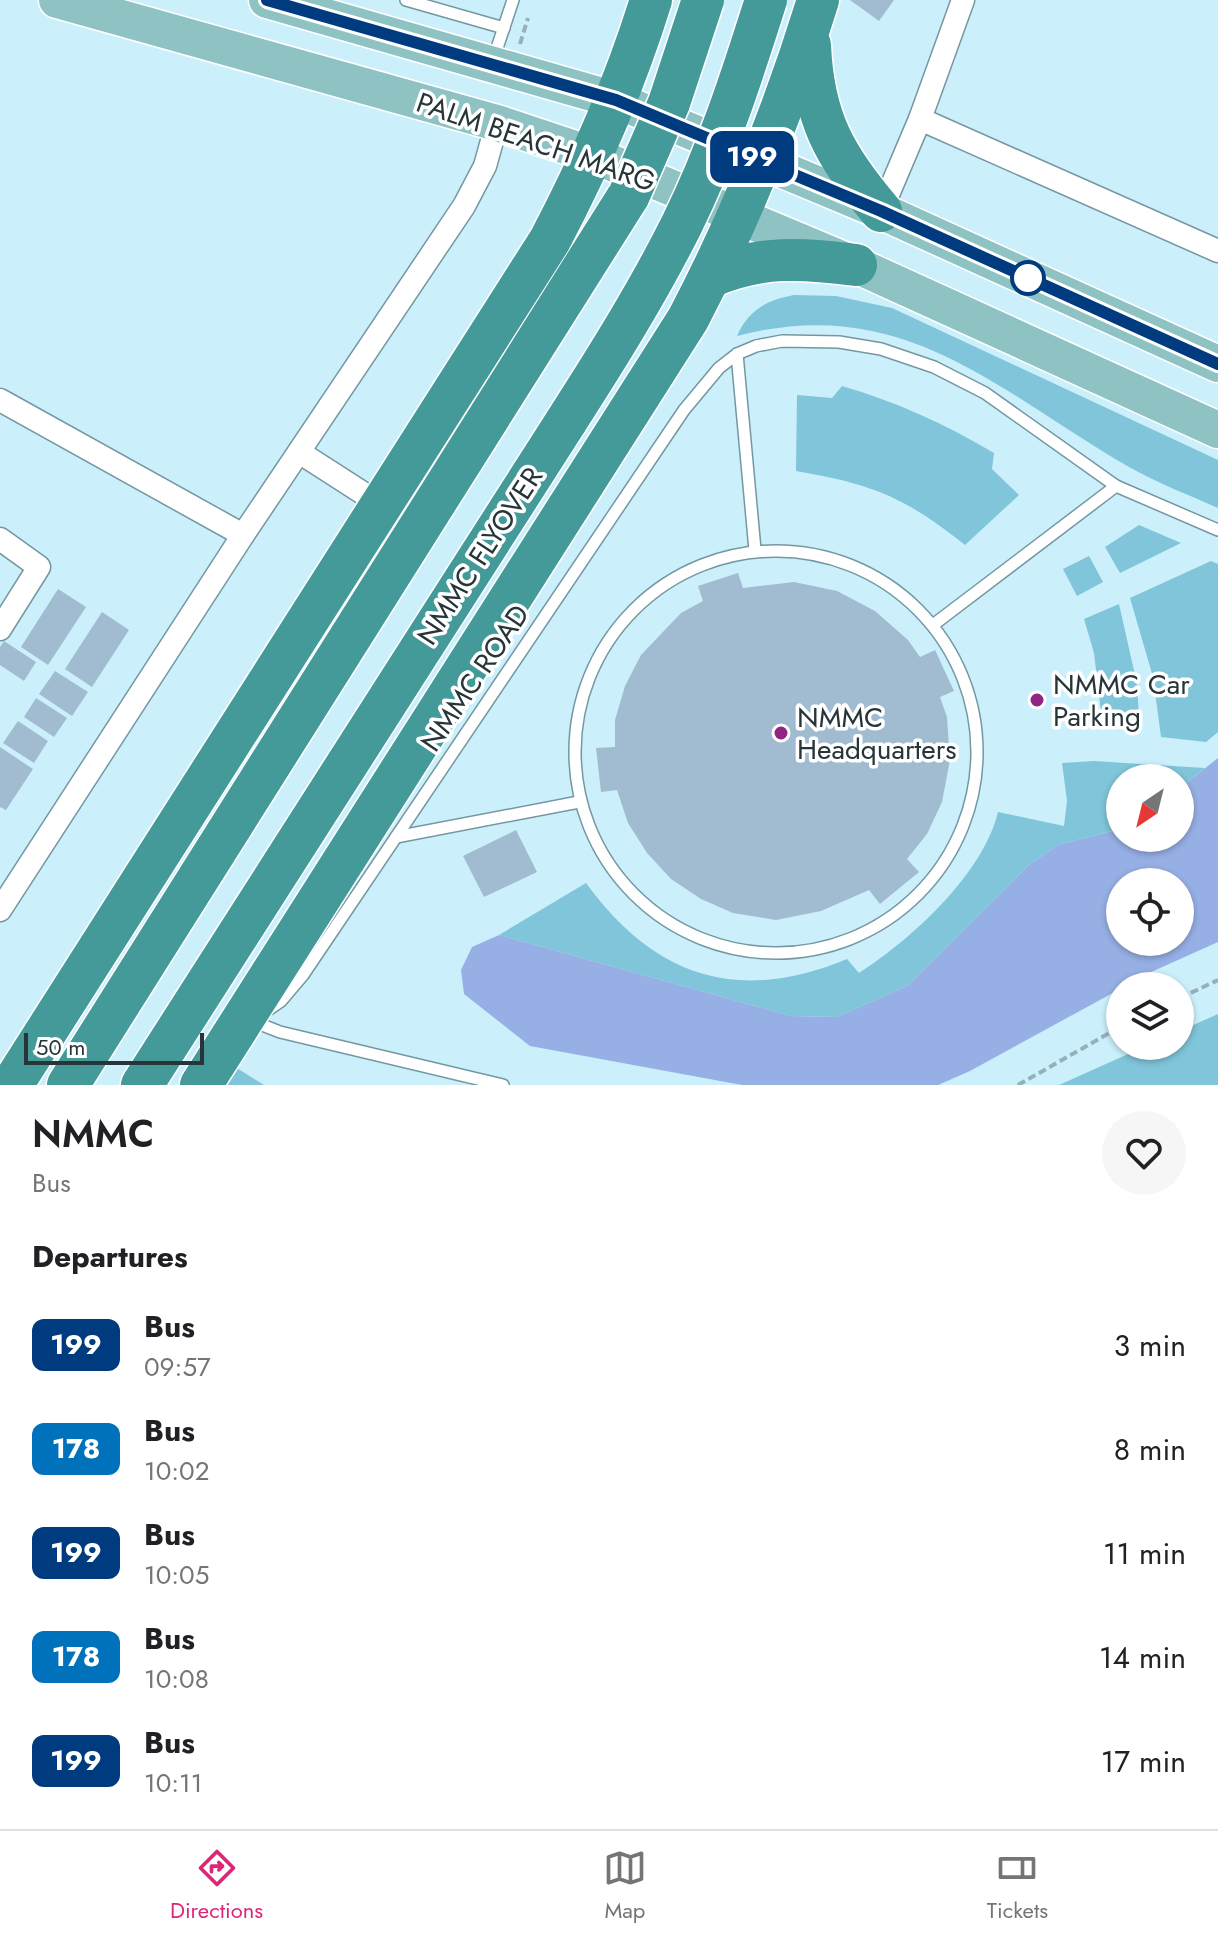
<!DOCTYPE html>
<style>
:root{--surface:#fff;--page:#f6f6f6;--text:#202124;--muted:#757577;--line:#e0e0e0;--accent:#db2777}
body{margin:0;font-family:Jost,sans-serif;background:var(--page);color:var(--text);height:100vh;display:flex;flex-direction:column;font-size:30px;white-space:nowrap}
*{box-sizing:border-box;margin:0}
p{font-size:26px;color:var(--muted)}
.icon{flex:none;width:44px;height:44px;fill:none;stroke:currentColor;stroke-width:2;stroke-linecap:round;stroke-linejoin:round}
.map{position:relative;height:1085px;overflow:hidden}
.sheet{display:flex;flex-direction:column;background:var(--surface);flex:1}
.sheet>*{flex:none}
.badge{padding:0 16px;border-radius:12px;font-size:28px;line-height:52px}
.needle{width:52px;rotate:215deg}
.controls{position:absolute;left:1106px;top:764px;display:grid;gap:16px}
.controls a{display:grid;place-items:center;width:88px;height:88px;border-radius:50%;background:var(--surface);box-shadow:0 2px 6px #0004;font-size:40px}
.scale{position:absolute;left:24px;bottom:20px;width:180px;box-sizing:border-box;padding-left:8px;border:4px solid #273539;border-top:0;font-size:22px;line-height:28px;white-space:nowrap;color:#273539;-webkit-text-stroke:6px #fff;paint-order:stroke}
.map>.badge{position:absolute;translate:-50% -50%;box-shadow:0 0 0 4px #fff}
h2{padding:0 32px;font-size:30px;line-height:72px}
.round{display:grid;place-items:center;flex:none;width:84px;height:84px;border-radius:42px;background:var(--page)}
.summary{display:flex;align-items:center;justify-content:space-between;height:136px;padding:0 32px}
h1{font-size:38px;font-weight:600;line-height:60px}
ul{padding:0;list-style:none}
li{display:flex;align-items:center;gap:24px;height:104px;padding:0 32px}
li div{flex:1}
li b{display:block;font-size:30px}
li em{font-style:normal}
li .badge{min-width:88px;font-weight:700;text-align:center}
.dock{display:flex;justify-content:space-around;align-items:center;height:112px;border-top:2px solid var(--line);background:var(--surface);font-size:22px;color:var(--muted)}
.dock a{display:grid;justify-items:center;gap:4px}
.dock .active{color:var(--accent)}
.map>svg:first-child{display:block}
</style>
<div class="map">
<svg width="1218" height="1085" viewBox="0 0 1218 1085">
<rect width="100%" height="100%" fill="#cbf0fc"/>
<g fill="#80c5d9">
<path d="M794 295 836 296 892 308 1218 460V508C1189 495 1157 483 1129 467 997 391 904 292 737 336 748 310 767 300 794 295Z"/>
<path d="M842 386C897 402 945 424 994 453L992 469 1019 495 965 545C905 497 872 484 796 471L797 395 832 398Z"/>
<path d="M1139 525 1181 543 1120 573 1105 547Z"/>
<path d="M1089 556 1103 582 1077 596 1063 569Z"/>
<path d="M1211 561 1218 564V732L1206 742 1161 737 1153 677 1130 598Z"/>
<path d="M1119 604 1137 684 1139 718 1102 720 1094 653 1084 619Z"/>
<path d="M1094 761 1205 768 1180 788V778H1120V829L1058 845 1029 865 907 986 837 1017 791 1016 499 935 586 883C655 978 739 1004 847 959L859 973C912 939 983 874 998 812L1064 826 1067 801 1062 763Z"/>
<path d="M1218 1014V1085H1059L1146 1046H1180V1031Z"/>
<path d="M235 1067 264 1085H224Z"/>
</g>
<path fill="#96afe4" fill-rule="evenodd" d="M1218 758V942L1120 986V989L970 1071 938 1085H742L530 1046 464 994 461 970 472 947 499 935 791 1016 837 1017 907 986 1029 865 1058 845 1120 829V838H1180V788ZM1120 882H1180V942H1120Z"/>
<g fill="#a1bbd0">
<path d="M850 0H894L879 21Z"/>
<path d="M738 573 743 588 794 582 837 591 875 611 908 640 920 657 935 650 954 691 940 697 947 717 950 760 942 802 927 834 907 859 919 872 880 904 869 890 821 911 776 920 733 913 701 899 671 879 647 853 628 823 617 790 601 792 596 748 615 747V720L625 686 641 655 681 613 703 601 698 586Z"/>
<path d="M58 589 86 607 48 665 21 647Z"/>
<path d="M102 612 129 630 92 687 65 669Z"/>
<path d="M4 641 36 662 24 681 0 665V647Z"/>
<path d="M55 671 88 692 72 716 39 694Z"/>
<path d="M36 698 67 718 54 737 24 717Z"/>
<path d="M18 721 48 741 34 763 3 743Z"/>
<path d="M0 747 33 769 6 810 0 807Z"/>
<path d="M516 830 537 872 484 897 463 856Z"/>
</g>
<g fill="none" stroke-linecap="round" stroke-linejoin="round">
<defs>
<g id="lane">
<path d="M406 0 504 28"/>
<path d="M493 60 513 0"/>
<path d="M737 354 755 550"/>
<circle cx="776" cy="752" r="201"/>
<path d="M933 625 1116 486"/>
<path d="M396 837 579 802"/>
<path d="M265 1012 281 1001 303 975 684 410 719 368 737 354 756 346 782 341 839 342 881 349 934 367 985 393 1116 486 1218 530"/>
<path d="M252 1021 280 1032 503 1085"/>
</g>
<g id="street">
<path d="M920 119 963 0"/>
<path d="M881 211 920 119 1218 251"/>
<path d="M0 400 243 535 464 206 485 166 497 123"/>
<path d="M299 452 383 506"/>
<path d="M0 539 39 567 0 629"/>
<path d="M0 910 243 535"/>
</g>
<g id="primary">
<path d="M57 0 497 123 593 155 856 265 1218 430"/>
<path d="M267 0 616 100 881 211 1218 364"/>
</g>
<g id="highway">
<path d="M810 45C813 118 835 157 881 211"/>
<path d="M710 277C760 255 803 258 856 265"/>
<path d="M12 1085 550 240C591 162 625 84 651 0"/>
<path d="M68 1085 629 195"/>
<path d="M142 1085 567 420"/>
<path d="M201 1085 688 319C742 216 784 111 818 0"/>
</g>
</defs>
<use href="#lane" stroke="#7497a2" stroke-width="14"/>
<use href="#street" stroke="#7497a2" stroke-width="25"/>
<use href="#primary" stroke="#fff" stroke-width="39"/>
<use href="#highway" stroke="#fff" stroke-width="45"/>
<g stroke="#94b1bb" stroke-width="4" stroke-dasharray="8 4" stroke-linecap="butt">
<path d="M520 44 528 18"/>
<path d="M1180 998 1218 980"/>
<path d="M1018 1085 1120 1027"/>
</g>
<use href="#lane" stroke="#fff" stroke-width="11"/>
<use href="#street" stroke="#fff" stroke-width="22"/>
<use href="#primary" stroke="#8fc2c2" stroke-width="36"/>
<use href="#highway" stroke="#449a99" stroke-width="42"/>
<defs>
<g id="highway-bridge">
<path d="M629 195 669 103 703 0"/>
<path d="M567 420C608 356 648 292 682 224 717 153 742 76 766 0"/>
</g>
</defs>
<use href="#highway-bridge" stroke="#fff" stroke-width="45" stroke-linecap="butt"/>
<use href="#highway-bridge" stroke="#449a99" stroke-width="42"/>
</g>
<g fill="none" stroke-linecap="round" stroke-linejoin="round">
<defs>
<path id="line" d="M267 0 616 100 881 211 1218 364"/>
</defs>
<use href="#line" stroke="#fff" stroke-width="18"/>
<use href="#line" stroke="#003b80" stroke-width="12"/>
</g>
<circle fill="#fff" stroke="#003b80" stroke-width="4" cx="1028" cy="278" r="16"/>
<g fill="#932484" stroke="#fff" stroke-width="3">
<circle cx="1037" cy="700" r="8"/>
<circle cx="781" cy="733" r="8"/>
</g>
<g text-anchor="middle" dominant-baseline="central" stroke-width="7" stroke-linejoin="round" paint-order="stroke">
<g font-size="28" fill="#273539" stroke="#fff">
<text transform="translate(536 142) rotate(19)">PALM BEACH MARG</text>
<text transform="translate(480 556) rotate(-57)">NMMC FLYOVER</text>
<text transform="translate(475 678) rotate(-56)">NMMC ROAD</text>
</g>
<g font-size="28" fill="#273539" stroke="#fff" text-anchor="start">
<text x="1053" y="684">NMMC Car<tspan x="1053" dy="32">Parking</tspan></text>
<text x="797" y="717">NMMC<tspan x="797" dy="32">Headquarters</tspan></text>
</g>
</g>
</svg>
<div class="controls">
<a><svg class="needle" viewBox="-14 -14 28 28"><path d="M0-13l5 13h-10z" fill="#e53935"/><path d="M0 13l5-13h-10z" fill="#757577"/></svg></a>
<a><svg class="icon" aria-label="locate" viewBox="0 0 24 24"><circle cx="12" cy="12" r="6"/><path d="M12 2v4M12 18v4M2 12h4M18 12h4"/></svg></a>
<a><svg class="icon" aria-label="layers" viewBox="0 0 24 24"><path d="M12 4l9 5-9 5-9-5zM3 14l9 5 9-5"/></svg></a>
</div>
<div class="scale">50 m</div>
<b class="badge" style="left:752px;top:157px;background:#003b80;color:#fff">199</b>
</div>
<section class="sheet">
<div class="summary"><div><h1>NMMC</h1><p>Bus</p></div><a class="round"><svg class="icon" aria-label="heart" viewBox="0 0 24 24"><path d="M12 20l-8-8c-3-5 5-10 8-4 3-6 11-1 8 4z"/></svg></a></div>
<h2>Departures</h2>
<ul>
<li><span class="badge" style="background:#003b80;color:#fff">199</span><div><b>Bus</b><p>09:57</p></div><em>3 min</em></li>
<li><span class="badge" style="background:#0072bc;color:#fff">178</span><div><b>Bus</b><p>10:02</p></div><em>8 min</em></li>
<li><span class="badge" style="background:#003b80;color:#fff">199</span><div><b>Bus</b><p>10:05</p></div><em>11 min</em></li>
<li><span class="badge" style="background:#0072bc;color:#fff">178</span><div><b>Bus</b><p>10:08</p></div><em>14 min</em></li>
<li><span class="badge" style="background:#003b80;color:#fff">199</span><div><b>Bus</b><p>10:11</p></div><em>17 min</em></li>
</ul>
</section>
<nav class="dock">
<a class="active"><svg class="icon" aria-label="directions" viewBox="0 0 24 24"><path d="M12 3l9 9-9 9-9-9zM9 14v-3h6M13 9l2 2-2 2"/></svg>Directions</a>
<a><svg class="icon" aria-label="map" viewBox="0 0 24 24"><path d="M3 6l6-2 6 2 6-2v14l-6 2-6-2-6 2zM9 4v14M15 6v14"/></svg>Map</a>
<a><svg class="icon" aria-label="tickets" viewBox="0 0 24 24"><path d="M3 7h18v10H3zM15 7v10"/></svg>Tickets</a>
</nav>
